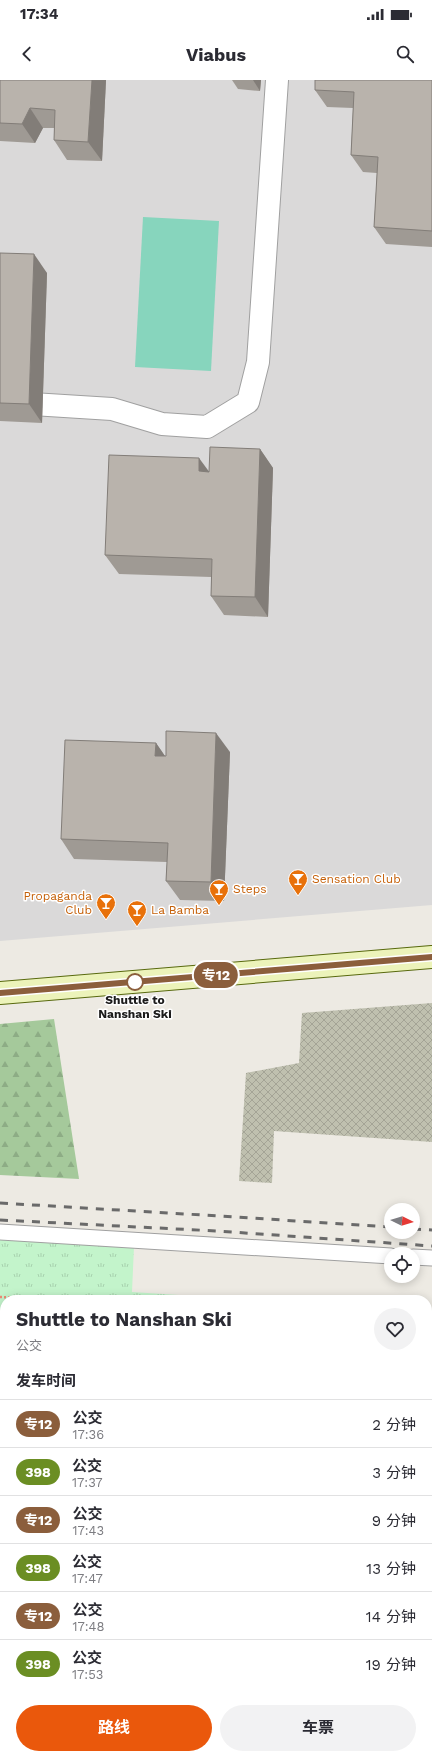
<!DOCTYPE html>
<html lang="zh">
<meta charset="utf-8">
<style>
:root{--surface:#fff;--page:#f2f2f3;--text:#2b2b33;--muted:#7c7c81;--line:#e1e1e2;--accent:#ea580c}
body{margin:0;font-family:"Work Sans","Noto Sans SC",sans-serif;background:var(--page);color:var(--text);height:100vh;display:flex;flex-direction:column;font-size:15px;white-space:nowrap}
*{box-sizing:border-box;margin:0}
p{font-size:13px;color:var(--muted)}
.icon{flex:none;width:22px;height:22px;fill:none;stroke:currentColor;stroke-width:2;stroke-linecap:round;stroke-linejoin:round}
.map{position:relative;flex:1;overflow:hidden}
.sheet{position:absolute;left:0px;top:1215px;width:432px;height:464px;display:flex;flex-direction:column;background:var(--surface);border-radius:16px 16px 0 0;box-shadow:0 2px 10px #0003}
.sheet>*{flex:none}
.badge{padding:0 8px;border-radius:13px;font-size:14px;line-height:26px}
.needle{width:26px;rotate:95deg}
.controls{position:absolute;left:384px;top:1123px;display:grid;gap:8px}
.controls a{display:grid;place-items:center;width:36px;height:36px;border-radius:50%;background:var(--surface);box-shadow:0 2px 10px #0003;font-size:20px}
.map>.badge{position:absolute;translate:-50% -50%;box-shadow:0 0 0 2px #fff}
h2{padding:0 16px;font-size:15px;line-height:36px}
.round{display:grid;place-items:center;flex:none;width:42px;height:42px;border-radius:21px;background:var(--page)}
.overview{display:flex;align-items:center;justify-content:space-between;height:68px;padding:0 16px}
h1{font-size:19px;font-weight:700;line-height:30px}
.button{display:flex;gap:8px;margin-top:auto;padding:8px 16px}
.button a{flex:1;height:46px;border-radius:24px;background:var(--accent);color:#fff;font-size:16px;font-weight:700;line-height:46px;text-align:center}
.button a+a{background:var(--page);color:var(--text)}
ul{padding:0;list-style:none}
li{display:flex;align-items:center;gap:12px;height:48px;padding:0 16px;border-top:1px solid var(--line)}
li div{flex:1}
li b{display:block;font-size:15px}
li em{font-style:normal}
li .badge{min-width:44px;font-weight:700;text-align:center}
.status{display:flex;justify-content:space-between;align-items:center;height:28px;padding:0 20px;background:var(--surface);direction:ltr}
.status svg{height:11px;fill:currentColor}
header{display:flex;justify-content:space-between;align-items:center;height:52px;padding:0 16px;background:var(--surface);font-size:18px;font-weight:700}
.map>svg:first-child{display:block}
</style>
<div class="status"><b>17:34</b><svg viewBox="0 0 49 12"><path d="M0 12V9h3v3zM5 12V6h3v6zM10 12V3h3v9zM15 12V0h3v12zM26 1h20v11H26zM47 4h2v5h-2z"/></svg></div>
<header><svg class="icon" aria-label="back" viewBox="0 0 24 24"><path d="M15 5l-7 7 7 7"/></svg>Viabus<svg class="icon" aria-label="search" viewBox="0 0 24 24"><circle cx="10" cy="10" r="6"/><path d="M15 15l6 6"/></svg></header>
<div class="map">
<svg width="432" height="1679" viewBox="0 0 432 1679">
<defs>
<pattern id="construction-cross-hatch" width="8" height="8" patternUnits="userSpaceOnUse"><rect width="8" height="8" fill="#bfc0af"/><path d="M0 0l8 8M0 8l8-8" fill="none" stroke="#a4a496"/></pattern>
<pattern id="forest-firs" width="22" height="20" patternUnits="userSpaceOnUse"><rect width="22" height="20" fill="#a5c99b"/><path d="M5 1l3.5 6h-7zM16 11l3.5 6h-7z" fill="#8dac85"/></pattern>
<pattern id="park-tufts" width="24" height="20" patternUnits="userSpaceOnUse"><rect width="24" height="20" fill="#c3f4cb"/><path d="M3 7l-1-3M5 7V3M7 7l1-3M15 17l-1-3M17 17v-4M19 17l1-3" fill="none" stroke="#a7d1ae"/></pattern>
</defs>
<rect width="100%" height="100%" fill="#edeae3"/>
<path fill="#dad9d9" d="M0 0H432V825L0 861Z"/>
<path fill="url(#construction-cross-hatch)" d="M432 923V1062L274 1051 272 1103 239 1101 246 993 299 983 302 933Z"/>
<path fill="url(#forest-firs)" d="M54 939 79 1099 0 1095V944Z"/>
<g fill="url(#park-tufts)">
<path d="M0 1159 134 1167 132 1212 257 1220H5V1322H0Z"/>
<rect x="427" y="1230" width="5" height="115"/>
</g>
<path fill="#87d5bd" d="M143 137 219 141 211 291 135 287Z"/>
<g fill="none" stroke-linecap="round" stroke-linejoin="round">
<defs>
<g id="lane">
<path d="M0 1152 391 1176"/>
<path d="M413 1177 432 1178"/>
<path d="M0 1333H5"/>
<path d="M427 1359H432"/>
<path d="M0 1533 5 1487"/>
</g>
<path id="street" d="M0 322 112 329 162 344 207 347 248 322 258 282 277 0"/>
<path id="secondary" d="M0 913 432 877"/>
</defs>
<use href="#lane" stroke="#a0a0a0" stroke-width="17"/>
<use href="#street" stroke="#a0a0a0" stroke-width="24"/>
<use href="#secondary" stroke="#58690e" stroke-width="24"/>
<g stroke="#ed8a74" stroke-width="2.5" stroke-dasharray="2 2" stroke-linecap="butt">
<path d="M0 1217 57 1220"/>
<path d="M427 1241H432"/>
</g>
<use href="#lane" stroke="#fff" stroke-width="15"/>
<use href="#street" stroke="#fff" stroke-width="22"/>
<use href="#secondary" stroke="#ecf3ba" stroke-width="22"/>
<g stroke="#6a6a6a" stroke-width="3" stroke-dasharray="8 8" stroke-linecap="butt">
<path d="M0 1123 219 1136 391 1147"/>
<path d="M0 1140 217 1151 432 1166"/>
<path d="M413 1149 432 1150"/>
</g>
</g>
<g fill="#9f9a94">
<path d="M0 0H106L102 81 67 80 54 60V48H43L35 63 0 61Z"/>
<path d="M232 0H261L260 11 238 9Z"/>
<path d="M432 0V167L386 164 374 147 377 93 363 92 351 75 353 28 327 27 315 10Z"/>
<path d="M0 173 47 193 42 343 0 341Z"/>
<path d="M260 369 273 388 268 537 224 535 211 516V497L119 494 105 475 209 391Z"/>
<path d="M156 663 165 676 230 672 224 821 180 820 166 801 167 782 74 779 61 759Z"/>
<rect x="427" y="1361" width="5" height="99"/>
</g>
<g fill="#827d78">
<path d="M92 0H106L102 81 88 62Z"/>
<path d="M253 0H261L260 11Z"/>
<path d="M30 28 43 48 35 63 22 44Z"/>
<path d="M34 174 47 193 42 343 29 324Z"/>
<path d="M260 369 273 388 268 537 255 517Z"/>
<path d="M199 378 213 397 199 391Z"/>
<path d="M216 653 230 672 224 821 211 802Z"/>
<path d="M156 663 169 682 155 676Z"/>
</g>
<g fill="#b9b3ac" stroke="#827d78">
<path d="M0 0H92L88 62 54 60 55 30 30 28 22 44 0 43Z"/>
<path d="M315 0H432V151L374 147 378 77 351 75 354 12 315 10Z"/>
<path d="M0 173 34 174 29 324 0 323Z"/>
<path d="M210 367 260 369 255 517 211 516 212 479 105 475 109 375 199 378V391L209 392Z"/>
<path d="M166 651 216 653 211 802 166 801 168 763 61 759 65 660 156 663 155 676H166Z"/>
<rect x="427" y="1361" width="5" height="81"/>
<path d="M0 1514H5V1674H219L285 1679H0Z"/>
<path d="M427 1542H432V1570L427 1647Z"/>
<path d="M432 1570V1679H425V1674H427V1647Z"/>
<path d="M219 1674H425V1679H285Z"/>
</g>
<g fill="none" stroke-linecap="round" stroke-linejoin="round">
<defs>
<path id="line" d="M0 913 432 877"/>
</defs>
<use href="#line" stroke="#fff" stroke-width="9"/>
<use href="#line" stroke="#8b5e3c" stroke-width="6"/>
</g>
<defs>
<symbol id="bar-pin" viewBox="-11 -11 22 30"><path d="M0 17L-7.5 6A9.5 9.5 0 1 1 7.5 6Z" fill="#e8710a" stroke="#fff"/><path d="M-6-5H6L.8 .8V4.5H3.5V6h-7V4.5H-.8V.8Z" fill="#fff"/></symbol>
</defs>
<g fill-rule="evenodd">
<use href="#bar-pin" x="287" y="788" width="22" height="30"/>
<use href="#bar-pin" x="208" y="798" width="22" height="30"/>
<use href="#bar-pin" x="95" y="812" width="22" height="30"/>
<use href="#bar-pin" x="126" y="819" width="22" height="30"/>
</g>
<circle fill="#fff" stroke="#8b5e3c" stroke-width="2" cx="135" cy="902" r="8"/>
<g text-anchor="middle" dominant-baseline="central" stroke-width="3" stroke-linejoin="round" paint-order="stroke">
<g font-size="12" fill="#c56008" stroke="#fff" text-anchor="start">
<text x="312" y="799">Sensation Club</text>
<text x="233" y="809">Steps</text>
<text x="92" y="816" text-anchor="end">Propaganda<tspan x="92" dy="14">Club</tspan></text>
<text x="151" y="830">La Bamba</text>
</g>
<g font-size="12" font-weight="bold" fill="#1c1c1c" stroke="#fff">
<text x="135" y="920">Shuttle to<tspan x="135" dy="14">Nanshan Ski</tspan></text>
</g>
</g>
</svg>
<div class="controls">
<a><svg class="needle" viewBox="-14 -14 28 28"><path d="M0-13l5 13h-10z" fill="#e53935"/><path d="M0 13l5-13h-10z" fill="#7c7c81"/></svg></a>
<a><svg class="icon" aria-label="locate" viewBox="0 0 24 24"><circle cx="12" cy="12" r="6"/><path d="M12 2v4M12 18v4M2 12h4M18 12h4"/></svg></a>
</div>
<b class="badge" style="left:216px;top:895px;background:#8b5e3c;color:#fff">专12</b>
<section class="sheet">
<div class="overview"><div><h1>Shuttle to Nanshan Ski</h1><p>公交</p></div><a class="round"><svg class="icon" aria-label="heart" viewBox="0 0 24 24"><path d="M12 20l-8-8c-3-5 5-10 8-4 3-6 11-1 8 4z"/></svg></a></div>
<h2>发车时间</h2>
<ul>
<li><span class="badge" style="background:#8b5e3c;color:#fff">专12</span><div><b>公交</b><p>17:36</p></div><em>2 分钟</em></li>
<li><span class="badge" style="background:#6b8e23;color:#fff">398</span><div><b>公交</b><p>17:37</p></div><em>3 分钟</em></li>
<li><span class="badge" style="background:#8b5e3c;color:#fff">专12</span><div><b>公交</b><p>17:43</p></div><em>9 分钟</em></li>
<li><span class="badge" style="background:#6b8e23;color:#fff">398</span><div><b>公交</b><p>17:47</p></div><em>13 分钟</em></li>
<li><span class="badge" style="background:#8b5e3c;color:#fff">专12</span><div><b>公交</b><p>17:48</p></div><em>14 分钟</em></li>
<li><span class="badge" style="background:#6b8e23;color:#fff">398</span><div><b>公交</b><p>17:53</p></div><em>19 分钟</em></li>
</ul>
<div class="button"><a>路线</a><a>车票</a></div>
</section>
</div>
